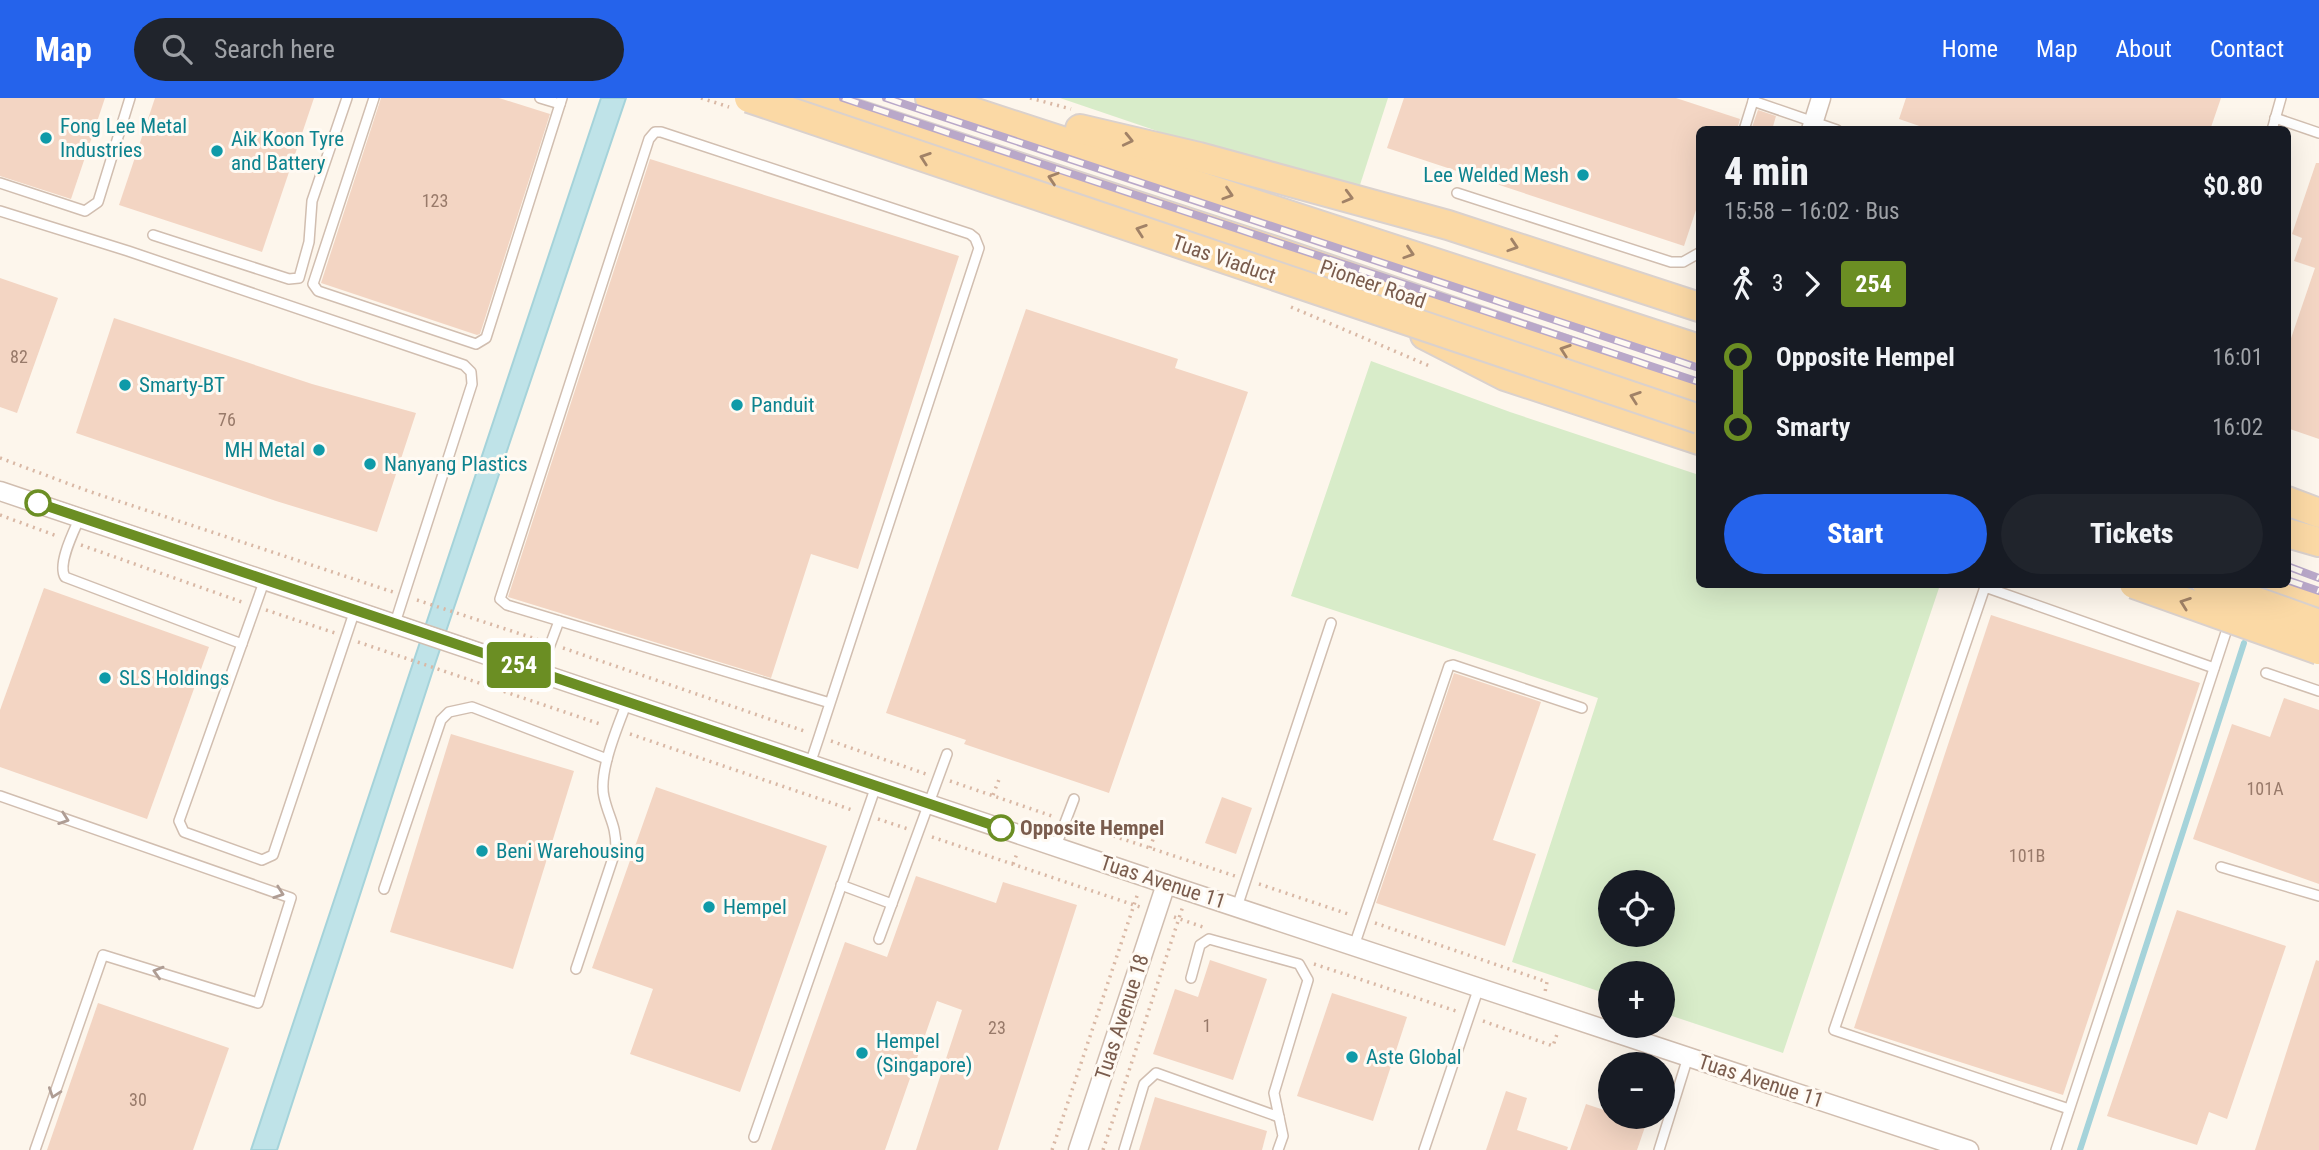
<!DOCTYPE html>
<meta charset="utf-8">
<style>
:root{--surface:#171b24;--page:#20242c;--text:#f1f3f6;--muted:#9ea1a6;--accent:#2563eb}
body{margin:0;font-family:"Roboto Condensed",sans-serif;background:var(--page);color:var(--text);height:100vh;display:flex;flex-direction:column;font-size:26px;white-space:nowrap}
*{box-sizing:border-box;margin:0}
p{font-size:23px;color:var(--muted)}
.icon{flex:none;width:38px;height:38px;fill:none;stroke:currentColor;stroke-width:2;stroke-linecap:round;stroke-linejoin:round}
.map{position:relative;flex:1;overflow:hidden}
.panel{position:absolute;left:1696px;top:28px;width:595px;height:462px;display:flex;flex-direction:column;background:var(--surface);border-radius:10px;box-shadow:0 7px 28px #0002}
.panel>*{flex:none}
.badge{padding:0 14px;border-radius:5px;font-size:24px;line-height:46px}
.fabs{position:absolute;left:1598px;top:772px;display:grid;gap:14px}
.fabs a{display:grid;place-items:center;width:77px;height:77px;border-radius:50%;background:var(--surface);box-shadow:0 7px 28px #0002;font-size:35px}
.map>.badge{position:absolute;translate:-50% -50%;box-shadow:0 0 0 4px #fff}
.legs{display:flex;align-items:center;gap:10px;height:77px;padding:0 28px;font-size:23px}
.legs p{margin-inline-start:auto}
.head{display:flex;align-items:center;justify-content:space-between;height:119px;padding:0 28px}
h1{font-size:38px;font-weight:800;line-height:52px}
.button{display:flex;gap:14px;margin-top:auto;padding:14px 28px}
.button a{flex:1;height:80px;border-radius:42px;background:var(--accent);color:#fff;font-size:28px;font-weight:800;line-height:80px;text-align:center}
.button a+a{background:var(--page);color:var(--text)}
ul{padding:0 28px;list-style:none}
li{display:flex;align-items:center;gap:24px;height:70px;font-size:26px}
li i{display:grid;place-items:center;width:10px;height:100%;margin:0 9px;background:currentColor}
li i::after{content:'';width:18px;height:18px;margin:-9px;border:5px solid;border-radius:50%;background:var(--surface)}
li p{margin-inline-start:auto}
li:first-child i{background:linear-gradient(#0000 50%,currentColor 0)}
li:last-child i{background:linear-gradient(currentColor 50%,#0000 0)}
header{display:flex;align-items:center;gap:42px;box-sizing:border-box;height:98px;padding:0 35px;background:var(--accent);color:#fff}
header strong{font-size:33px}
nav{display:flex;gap:38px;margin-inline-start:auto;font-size:24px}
.search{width:490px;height:63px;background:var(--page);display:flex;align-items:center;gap:18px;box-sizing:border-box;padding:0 24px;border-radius:38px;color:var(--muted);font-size:26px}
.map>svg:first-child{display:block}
</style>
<header>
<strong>Map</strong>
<div class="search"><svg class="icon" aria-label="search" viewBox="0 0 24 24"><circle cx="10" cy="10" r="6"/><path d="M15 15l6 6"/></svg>Search here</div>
<nav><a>Home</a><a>Map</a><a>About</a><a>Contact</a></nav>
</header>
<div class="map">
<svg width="2319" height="1052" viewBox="0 0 2319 1052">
<rect width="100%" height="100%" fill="#fdf6ec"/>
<g fill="#d8ecc9" fill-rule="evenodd">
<path d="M1060 0H1388L1359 90 1169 37Z"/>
<path d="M1371 263 1510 314 1699 377V486L1940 487 1783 955 1663 915 1662 875H1610V897L1512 864 1598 600 1291 498ZM1610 784H1662V836H1610Z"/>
</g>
<path fill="#bfe3e8" stroke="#a5d3da" stroke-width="2" d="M601 0H626L432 575 277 1052H251Z"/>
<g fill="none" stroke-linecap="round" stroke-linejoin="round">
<path stroke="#a5d3da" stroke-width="6" d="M2080 1052 2244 545"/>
</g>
<g fill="#f3d5c3">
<path d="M0 0H105L71 101 0 78Z"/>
<path d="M155 0H314L262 154 119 107Z"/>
<path d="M381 0H499L550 16 480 236 477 237 321 185Z"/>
<path d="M1404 0H1676L1740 21 1737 32H1699V103L1684 148 1387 50Z"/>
<path d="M1906 0H2221L2210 32H1931L1899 21Z"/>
<path d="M1758 12 1776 18 1772 32H1751Z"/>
<path d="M650 61 959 158 858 471 811 456 771 580 508 499Z"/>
<path d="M2316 65H2319V341L2287 330V252L2315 170 2294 163 2302 140 2292 136Z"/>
<path d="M0 180 58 200 17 315 0 309Z"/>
<path d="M1026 211 1178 261 1175 270 1248 294 1109 695 964 646 966 642 886 615Z"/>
<path d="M114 220 312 286 416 315 377 434 276 403 76 335Z"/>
<path d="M44 490 209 549 147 721 0 669V612Z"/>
<path d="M1991 517 2200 585 2063 997 1854 930Z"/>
<path d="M1454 575 1541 604 1493 742 1536 756 1505 848 1376 805Z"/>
<path d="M2284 600 2319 612V786L2193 741 2232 626 2270 639Z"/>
<path d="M451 636 574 673 513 871 390 834Z"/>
<path d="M656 689 827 748 740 994 630 956 653 891 592 870Z"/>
<path d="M1222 699 1252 710 1236 756 1205 745Z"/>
<path d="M916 778 996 805 1003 784 1077 807 998 1052H916L962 912 937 903 885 1052H771L845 844 887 859Z"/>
<path d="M2177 812 2286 848 2227 1021 2209 1014 2197 1047 2107 1018Z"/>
<path d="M1210 862 1267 881 1233 982 1153 956 1175 891 1198 899Z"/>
<path d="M2316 862 2319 863V1052H2255Z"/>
<path d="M1332 895 1407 919 1373 1023 1297 998Z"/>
<path d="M98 905 229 950 193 1052H47Z"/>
<path d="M1506 993 1527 1000 1517 1032 1568 1049 1567 1052H1486Z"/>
<path d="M1155 999 1267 1033 1262 1052H1139Z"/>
<path d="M1586 1006 1610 1014V1018H1623L1646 1026 1637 1052H1570Z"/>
</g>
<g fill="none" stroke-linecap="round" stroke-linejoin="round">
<defs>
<g id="lane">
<path d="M374 0 313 186 318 193 476 246 486 240 562 0"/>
<path d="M540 0 560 6"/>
<path d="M1753 3 1837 32"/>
<path d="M2275 20 2319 35"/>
<path d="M1744 32 1754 0"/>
<path d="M2272 32 2281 0"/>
<path d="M0 85 85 113 98 104 130 0"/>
<path d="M1457 95 1671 164H1683L1699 155"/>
<path d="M0 113 128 153 464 267 471 274 472 286 395 525"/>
<path d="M153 137 289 181 299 180 309 144 312 103 347 0"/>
<path d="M80 419C74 433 57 466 65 479L242 546"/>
<path d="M265 481 179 723 184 734 262 762 273 757 355 512"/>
<path d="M540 574 559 523"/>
<path d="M2266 575 2319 593"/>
<path d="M810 666 819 639 979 150 975 140 970 136 661 34H655L649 41 500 501 507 507 830 605"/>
<path d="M0 698 291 800 258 905 103 857 35 1052"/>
<path d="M1056 748 1074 701"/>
<path d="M2221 769 2319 798"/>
<path d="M841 787 892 806"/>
<path d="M384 791 441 622 449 614 472 609 607 661"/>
<path d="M1237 809 1331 525"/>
<path d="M879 841 947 656"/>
<path d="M1354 848 1449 568 1453 567 1582 610"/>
<path d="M576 871 616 751C616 726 609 721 604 699 598 674 618 628 627 604"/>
<path d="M1191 880 1200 847 1209 841 1299 866 1308 882 1274 995 1283 1038 1278 1052"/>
<path d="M2069 1011 1834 932 1985 489 2214 570"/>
<path d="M754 1039 876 688"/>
<path d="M1124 1052 1144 986 1156 975 1279 1019"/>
<path d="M1424 1052 1479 889"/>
<path d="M1659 1052 1688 959"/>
<path d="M2056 1052 2229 525"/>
</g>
<g id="street">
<path d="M1811 32 1821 0"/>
<path d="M0 393 1166 786 1969 1052"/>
<path d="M1078 1052 1166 786"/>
</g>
<g id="primary">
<path d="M807 0 1281 155 1699 298"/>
<path d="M930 0 1699 251"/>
<path d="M1080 31 1199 59 1448 127 1699 209"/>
<path d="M1425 237 1505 278 1699 342"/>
<path d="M2287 403 2319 415"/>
<path d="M2287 435 2319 444"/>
<path d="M2249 486 2319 511"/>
</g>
</defs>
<use href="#lane" stroke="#d1beb0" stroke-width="12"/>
<use href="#street" stroke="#d1beb0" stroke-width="21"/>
<use href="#primary" stroke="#dad1cd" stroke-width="32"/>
<g stroke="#d9b8a5" stroke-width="3.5" stroke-dasharray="2 5" stroke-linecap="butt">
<path d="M701 0 729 9"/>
<path d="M1030 0 1071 11"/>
<path d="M1291 209 1432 269"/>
<path d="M0 360 88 393 393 494"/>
<path d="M0 417 57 438"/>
<path d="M81 447 242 504"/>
<path d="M417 502 539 542"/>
<path d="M266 512 335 535"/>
<path d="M358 544 603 627"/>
<path d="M563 550 807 634"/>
<path d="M630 636 855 713"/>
<path d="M831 643 926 676"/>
<path d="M950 683 1052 718"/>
<path d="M993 697 1000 679"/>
<path d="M878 721 908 731"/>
<path d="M1080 727 1235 778"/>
<path d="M932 739 1140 809"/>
<path d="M1150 750 1156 733"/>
<path d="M1013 766 1018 753"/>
<path d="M1259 786 1351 817"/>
<path d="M1174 819 1203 829"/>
<path d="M1375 825 1547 884 1545 894"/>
<path d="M1314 866 1456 913"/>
<path d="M1483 923 1553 948 1558 933"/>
<path d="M1052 1052 1138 795"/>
<path d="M1103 1052 1183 808"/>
</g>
<use href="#lane" stroke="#fff" stroke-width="9"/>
<use href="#street" stroke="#fff" stroke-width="18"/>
<use href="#primary" stroke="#fbd9a5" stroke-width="28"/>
<defs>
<g id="rail">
<path d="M843 0 1699 284"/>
<path d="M886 0 1699 270"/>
<path d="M2287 468 2319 480"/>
<path d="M2287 482 2319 493"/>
</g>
</defs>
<use href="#rail" stroke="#b9a8c9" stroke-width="8"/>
<use href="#rail" stroke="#fffaf3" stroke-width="5" stroke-dasharray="16" stroke-linecap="butt"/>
<defs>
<g id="primary-bridge">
<path d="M749 0 1699 321"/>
<path d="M2134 486 2319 552"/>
<path d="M2207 486 2319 526"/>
</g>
</defs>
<use href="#primary-bridge" stroke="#dad1cd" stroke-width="32" stroke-linecap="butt"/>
<use href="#primary-bridge" stroke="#fbd9a5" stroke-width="28"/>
</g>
<defs><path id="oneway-chevron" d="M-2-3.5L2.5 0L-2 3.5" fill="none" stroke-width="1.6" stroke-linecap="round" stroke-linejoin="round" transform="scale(1.75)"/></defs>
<g stroke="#a18267">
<use href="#oneway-chevron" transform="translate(1128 42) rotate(13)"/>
<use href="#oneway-chevron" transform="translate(925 60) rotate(-161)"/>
<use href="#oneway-chevron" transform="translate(1053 80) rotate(-162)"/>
<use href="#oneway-chevron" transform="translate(1228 96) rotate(18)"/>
<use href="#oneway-chevron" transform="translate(1348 99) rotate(15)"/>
<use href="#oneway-chevron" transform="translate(1141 132) rotate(-161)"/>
<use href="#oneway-chevron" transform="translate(1513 148) rotate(18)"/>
<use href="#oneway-chevron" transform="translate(1409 155) rotate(18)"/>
<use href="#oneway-chevron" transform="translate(1565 252) rotate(-161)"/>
<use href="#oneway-chevron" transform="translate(1635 299) rotate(-161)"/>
<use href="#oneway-chevron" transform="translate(2185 505) rotate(-160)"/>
</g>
<g stroke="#af9d94">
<use href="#oneway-chevron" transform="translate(64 721) rotate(19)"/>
<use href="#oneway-chevron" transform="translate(279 795) rotate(19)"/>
<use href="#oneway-chevron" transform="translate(158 874) rotate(-163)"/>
<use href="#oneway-chevron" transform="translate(54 995) rotate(109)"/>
</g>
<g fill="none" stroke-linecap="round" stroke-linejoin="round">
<defs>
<path id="line-1" d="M38 405 1001 730"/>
</defs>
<use href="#line-1" stroke="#fff" stroke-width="16"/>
<use href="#line-1" stroke="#6b8e23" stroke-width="10"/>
</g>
<g fill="#0f9aa8" stroke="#fffaf3" stroke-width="2.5">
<circle cx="46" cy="40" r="7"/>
<circle cx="217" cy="53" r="7"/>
<circle cx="1583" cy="77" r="7"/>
<circle cx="125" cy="287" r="7"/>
<circle cx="737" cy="307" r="7"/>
<circle cx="319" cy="352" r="7"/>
<circle cx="370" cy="366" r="7"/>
<circle cx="105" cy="580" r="7"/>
<circle cx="482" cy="753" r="7"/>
<circle cx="709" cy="809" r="7"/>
<circle cx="862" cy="955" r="7"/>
<circle cx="1352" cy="959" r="7"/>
</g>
<g fill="#fff" stroke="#6b8e23" stroke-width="3.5">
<circle cx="38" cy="405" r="12"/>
<circle cx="1001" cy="730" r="12"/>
</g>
<g text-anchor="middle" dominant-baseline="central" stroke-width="6" stroke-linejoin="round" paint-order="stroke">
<g font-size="18" fill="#987a6a">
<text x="435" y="102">123</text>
<text x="19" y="258">82</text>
<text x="227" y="321">76</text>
<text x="2265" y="690">101A</text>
<text x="2027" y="757">101B</text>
<text x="1207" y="927">1</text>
<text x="997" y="929">23</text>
<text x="138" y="1001">30</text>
</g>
<g font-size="21" fill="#0d838f" stroke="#fffaf3" text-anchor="start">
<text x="60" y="28">Fong Lee Metal<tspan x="60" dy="24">Industries</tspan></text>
<text x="231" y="41">Aik Koon Tyre<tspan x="231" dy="24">and Battery</tspan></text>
<text x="1569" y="77" text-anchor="end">Lee Welded Mesh</text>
<text x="139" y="287">Smarty-BT</text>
<text x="751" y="307">Panduit</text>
<text x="305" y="352" text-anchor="end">MH Metal</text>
<text x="384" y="366">Nanyang Plastics</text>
<text x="119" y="580">SLS Holdings</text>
<text x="496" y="753">Beni Warehousing</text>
<text x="723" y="809">Hempel</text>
<text x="876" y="943">Hempel<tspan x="876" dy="24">(Singapore)</tspan></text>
<text x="1366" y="959">Aste Global</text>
</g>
<g font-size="21" fill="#7a5c4d" stroke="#fffaf3">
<text transform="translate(1224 161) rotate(19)">Tuas Viaduct</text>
<text transform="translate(1373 186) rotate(19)">Pioneer Road</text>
<text transform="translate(1163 784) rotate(18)">Tuas Avenue 11</text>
<text transform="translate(1122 919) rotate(-72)">Tuas Avenue 18</text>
<text transform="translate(1761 983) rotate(18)">Tuas Avenue 11</text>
</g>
<g font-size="21" font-weight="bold" fill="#7a5c4d" stroke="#fffaf3" text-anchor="start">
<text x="1020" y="730">Opposite Hempel</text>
</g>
</g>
</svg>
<div class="fabs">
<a><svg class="icon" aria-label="locate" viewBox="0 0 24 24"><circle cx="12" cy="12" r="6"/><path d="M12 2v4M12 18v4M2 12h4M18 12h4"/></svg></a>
<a>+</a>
<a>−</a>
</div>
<b class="badge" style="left:519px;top:567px;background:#6b8e23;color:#fff">254</b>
<section class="panel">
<div class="head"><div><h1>4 min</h1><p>15:58 – 16:02 · Bus</p></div><b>$0.80</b></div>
<div class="legs"><svg class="icon" aria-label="walk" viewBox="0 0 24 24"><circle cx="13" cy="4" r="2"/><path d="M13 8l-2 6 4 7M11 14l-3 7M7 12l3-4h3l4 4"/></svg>3<svg class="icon" aria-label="forward" viewBox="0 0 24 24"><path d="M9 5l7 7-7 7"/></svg><b class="badge" style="background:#6b8e23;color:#fff">254</b></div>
<ul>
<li><i style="color:#6b8e23"></i><b>Opposite Hempel</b><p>16:01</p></li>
<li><i style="color:#6b8e23"></i><b>Smarty</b><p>16:02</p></li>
</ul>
<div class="button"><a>Start</a><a>Tickets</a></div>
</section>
</div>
